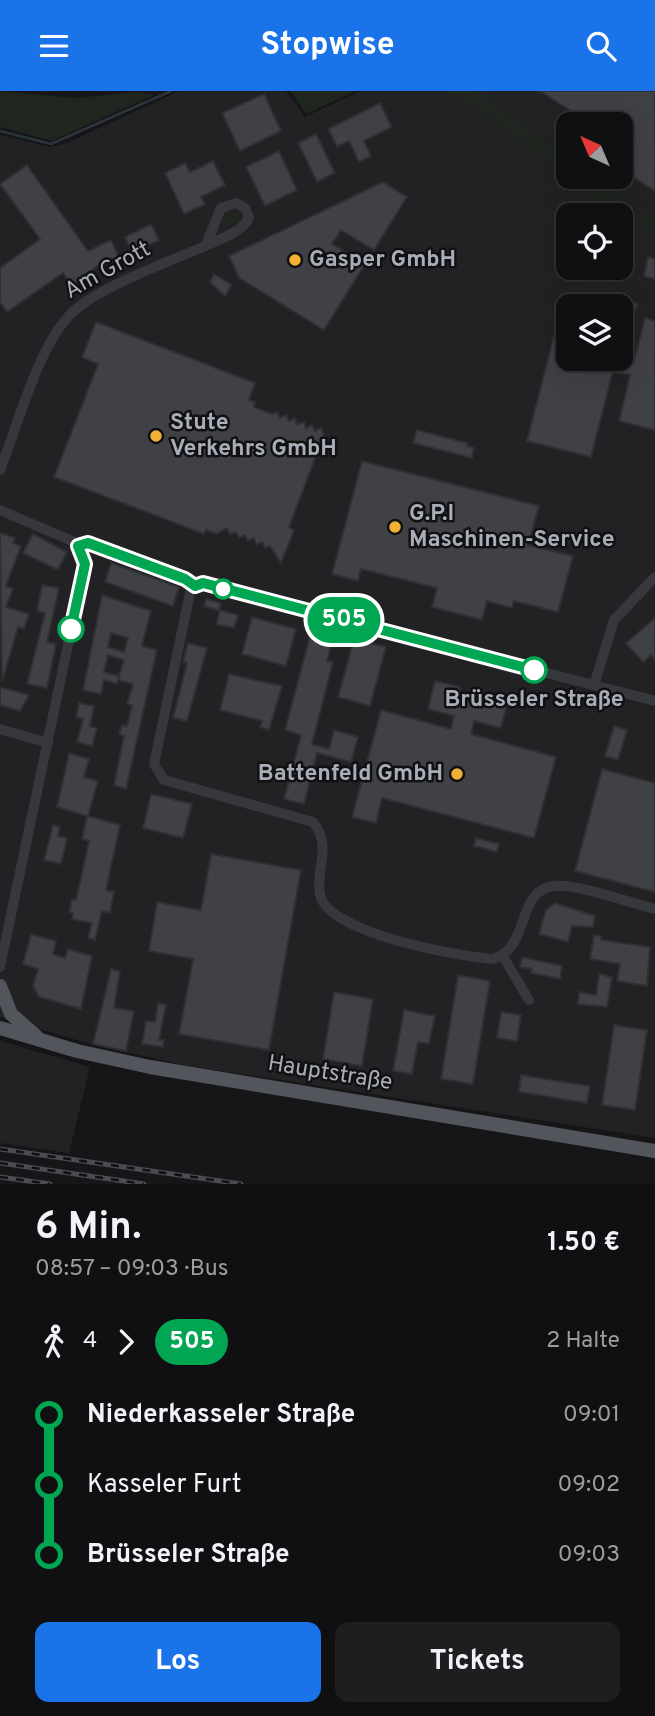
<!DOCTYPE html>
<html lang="de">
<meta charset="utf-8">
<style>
:root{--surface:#101012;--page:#1e1e20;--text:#f1f3f6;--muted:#9c9d9f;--line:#303032;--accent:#1a73e8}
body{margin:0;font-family:Overpass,sans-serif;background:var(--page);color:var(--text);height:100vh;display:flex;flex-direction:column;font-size:26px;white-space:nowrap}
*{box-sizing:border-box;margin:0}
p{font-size:23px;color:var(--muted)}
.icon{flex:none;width:38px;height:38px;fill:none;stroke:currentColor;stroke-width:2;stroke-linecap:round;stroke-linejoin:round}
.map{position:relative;height:1093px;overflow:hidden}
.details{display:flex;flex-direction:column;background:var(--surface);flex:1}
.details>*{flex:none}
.badge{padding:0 14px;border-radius:23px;font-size:24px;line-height:46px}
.needle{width:46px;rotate:316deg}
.tools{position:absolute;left:556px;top:21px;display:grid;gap:14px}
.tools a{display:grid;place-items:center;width:77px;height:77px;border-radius:14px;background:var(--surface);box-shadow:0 7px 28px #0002,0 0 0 2px var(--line);font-size:35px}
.map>.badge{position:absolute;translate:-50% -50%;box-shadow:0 0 0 4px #fff}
.legs{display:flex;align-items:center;gap:10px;height:77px;padding:0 35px;font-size:23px}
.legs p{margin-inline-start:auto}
.head{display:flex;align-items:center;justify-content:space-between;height:119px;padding:0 35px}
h1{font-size:38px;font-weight:700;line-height:52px}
.cta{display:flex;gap:14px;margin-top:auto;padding:14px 35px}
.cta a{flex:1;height:80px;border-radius:14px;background:var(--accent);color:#fff;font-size:28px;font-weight:700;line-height:80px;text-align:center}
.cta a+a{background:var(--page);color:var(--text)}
ul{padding:0 35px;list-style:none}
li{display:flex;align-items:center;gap:24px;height:70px;font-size:26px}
li i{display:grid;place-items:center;width:10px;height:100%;margin:0 9px;background:currentColor}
li i::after{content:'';width:18px;height:18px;margin:-9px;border:5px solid;border-radius:50%;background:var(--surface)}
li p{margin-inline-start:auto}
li:first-child i{background:linear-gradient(#0000 50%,currentColor 0)}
li:last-child i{background:linear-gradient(currentColor 50%,#0000 0)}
header{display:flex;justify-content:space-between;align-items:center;height:91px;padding:0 35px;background:var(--accent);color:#fff;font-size:32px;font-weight:700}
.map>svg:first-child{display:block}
</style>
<header><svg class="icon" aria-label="menu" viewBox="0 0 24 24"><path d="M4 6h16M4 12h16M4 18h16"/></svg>Stopwise<svg class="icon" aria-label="search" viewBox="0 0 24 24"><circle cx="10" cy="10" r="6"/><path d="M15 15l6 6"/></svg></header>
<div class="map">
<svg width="655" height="1093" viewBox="0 0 655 1093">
<rect width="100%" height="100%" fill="#161618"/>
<g fill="#222225" fill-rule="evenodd">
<path d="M179 0H286L305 26 360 0H655V1047L184 974 90 953 0 926V44L50 56 67 52ZM569 33H621V86H569ZM569 124H621V177H569ZM569 215H621V268H569Z"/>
<path d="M0 950 90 976 69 1062 0 1052Z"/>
</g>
<g fill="#1e261f">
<path d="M0 0 75 7 137 1 154 4 52 50 0 36Z"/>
<path d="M290 0H355L307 23Z"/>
<path d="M447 0H477L489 7 569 70V86H590L655 132V142L623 125 492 28Z"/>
<path d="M233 121 240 123 236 131 221 136 223 128Z"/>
</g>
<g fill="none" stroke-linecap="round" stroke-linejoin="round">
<path stroke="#2c353c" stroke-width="2.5" d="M0 40 51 53 171 0"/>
</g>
<g fill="#404145" stroke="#303034" stroke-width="2" fill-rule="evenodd">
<path d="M540 0H655V100L623 79 628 57 621 53V33H591Z"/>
<path d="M264 3 281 40 240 60 222 22Z"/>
<path d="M380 12 392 36 364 50 371 65 359 71 349 50 337 56 328 38Z"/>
<path d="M316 43 335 82 317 91 298 52Z"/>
<path d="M279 60 297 99 265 115 246 76Z"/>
<path d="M213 70 225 94 201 106 205 113 184 123 165 82 185 72 190 81Z"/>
<path d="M27 74 88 160 111 149 120 168 110 172 107 168 72 194 63 182 7 221 0 211V177L40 148 0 93Z"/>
<path d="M383 91 407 106 374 159 341 139 332 153 365 173 324 239 239 187 229 165Z"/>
<path d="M151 133 159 149 132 162 125 146Z"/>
<path d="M648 166 655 168V188L644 185Z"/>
<path d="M214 183 232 194 225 205 210 191Z"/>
<path d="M564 205 595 213 569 215V268L621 267 634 270 645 227 655 230V339L619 330 630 284 613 280 591 366 527 350Z"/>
<path d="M611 206 638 213 631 230 621 228V215H608Z"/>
<path d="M96 231 255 292 249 309 255 311 254 316 272 323 277 321 280 327 286 324 289 330 295 327 297 333 304 331 306 337 312 334 315 340 321 337 324 344 289 436 294 439 281 472 270 455 265 457 262 451 256 454 254 447 248 450 245 444 239 447 236 441 230 443 227 437 216 443 206 439 204 443 54 386 98 273 82 266Z"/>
<path d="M417 339 467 352V355L474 357 472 367 413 352Z"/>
<path d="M362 370 539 415 528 454 573 465 558 521 514 510 512 517 487 510 482 529 432 516 437 497 361 478 358 490 332 483Z"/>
<path d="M0 442 15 447 13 452 21 455 6 495 13 498 6 516 29 523 24 538 18 536 2 591Z"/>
<path d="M33 443 67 461 58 479 23 462Z"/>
<path d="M111 472 179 496 173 515 105 491Z"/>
<path d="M42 494 59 497 47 551 56 553 47 597 27 593 45 522 37 520Z"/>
<path d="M102 504 151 520 142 555 157 559 126 698 114 694 124 645 119 643 122 634 127 635 132 614 127 613 133 593 118 589 119 586 117 593 104 589 101 603 83 599ZM111 542 128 547 124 561 108 556ZM108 564 124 569 119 585 104 581Z"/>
<path d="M206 508 221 512 219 520 204 515Z"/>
<path d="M220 519 238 524 234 537 216 533Z"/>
<path d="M252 526 296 538 286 575 242 563Z"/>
<path d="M655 527V569L651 564 643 571 626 552Z"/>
<path d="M311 541 333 547 327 570 333 571 312 653 329 658 334 639 358 646 351 671 317 662 304 713 284 708 301 644 285 639Z"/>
<path d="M354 548 386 556 370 615 338 606Z"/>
<path d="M188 552 207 557 187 630 173 627 187 572 183 571Z"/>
<path d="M229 583 282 595 269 639 260 636 262 630 220 619Z"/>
<path d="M435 590 460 596V604L467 611 477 610 483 602 508 609 501 637 474 630 471 643 556 666 534 747 382 707 376 732 352 726 381 619 451 638 454 625 428 618Z"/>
<path d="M0 596 29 604 20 620 0 614Z"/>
<path d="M79 612 94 615 90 635 97 637 92 655 77 651 83 628 76 626Z"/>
<path d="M614 635 627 639 618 669 605 665Z"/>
<path d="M69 662 89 668 84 686 98 690 88 725 120 734 106 799 114 801 110 822 102 820 95 849 88 847 92 832 72 828 73 822 69 821 72 808 76 809 89 750 82 748 87 725 57 716Z"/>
<path d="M602 678 655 692V801L575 780Z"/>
<path d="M151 703 192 713 183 747 143 737Z"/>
<path d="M53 734 60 736 58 745 67 747 61 773 44 769Z"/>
<path d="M476 747 499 753 497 761 474 755Z"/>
<path d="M211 763 301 779 269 959 179 943 193 868 149 860 157 811 201 819Z"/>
<path d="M555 812 595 825 593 836 572 835 568 851 539 843 546 819Z"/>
<path d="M31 843 56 850 53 863 65 867 68 858 92 865 81 918 39 906 33 895 38 878 23 873Z"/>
<path d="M594 844 601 845V849L650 856 647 895 617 890 620 873 590 868Z"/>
<path d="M522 866 562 875 560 888 531 882 532 878 520 876Z"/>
<path d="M111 878 120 880 114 917 134 920 126 960 93 953Z"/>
<path d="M599 883 612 886 607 916 578 913 579 901 596 904Z"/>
<path d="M458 884 490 890 473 993 441 988Z"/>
<path d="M334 901 373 908 362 975 323 968Z"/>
<path d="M158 912 166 914 159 949H164L163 956 142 953 146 930 155 931Z"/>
<path d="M404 919 435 925 429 953 418 951 412 983 393 980Z"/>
<path d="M501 921 521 924 517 950 497 947Z"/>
<path d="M614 934 647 939 635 1019 602 1014Z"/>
<path d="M521 984 590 995 587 1012 519 1001Z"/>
</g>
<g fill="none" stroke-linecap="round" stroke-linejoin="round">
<g stroke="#37383d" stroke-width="10">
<path d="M0 379C18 334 39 251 74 220 99 197 165 172 198 158 212 151 244 142 249 126L245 117 236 112 221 117 206 154"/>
<path d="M0 419 72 450 78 455 85 473 0 876"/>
<path d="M594 594 614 529 655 486"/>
<path d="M655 610 203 493 195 495 190 502 154 673 164 689 313 731C333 756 315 776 320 803 326 842 457 865 493 868 532 856 515 798 555 795 579 793 630 812 655 818"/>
<path d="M0 638 48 652"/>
<path d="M502 864 529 909"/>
</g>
<g stroke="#53555c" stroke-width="14">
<path d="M0 895 11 923 37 946"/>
<path d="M0 937 77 960 150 976 655 1060"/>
</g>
<defs>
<g id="rail">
<path d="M0 1058 241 1093"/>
<path d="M0 1072 144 1093"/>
<path d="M0 1086 50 1093"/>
</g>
</defs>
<use href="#rail" stroke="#4a4c52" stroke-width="5"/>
<use href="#rail" stroke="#111113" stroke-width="2.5" stroke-dasharray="8" stroke-linecap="butt"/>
</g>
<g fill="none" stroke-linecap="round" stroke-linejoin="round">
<defs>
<path id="line-1" d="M71 538 85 473 78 455 88 452 185 488 195 495 203 492 534 579"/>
</defs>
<use href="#line-1" stroke="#fff" stroke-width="16"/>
<use href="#line-1" stroke="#00a651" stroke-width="10"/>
</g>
<g fill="#f2b134" stroke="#111113" stroke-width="2.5">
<circle cx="295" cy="169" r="7"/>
<circle cx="156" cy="345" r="7"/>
<circle cx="395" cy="436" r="7"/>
<circle cx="457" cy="683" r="7"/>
</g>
<g fill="#fff" stroke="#00a651" stroke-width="3.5">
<circle cx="223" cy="498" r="9"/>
<circle cx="71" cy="538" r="12"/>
<circle cx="534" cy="579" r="12"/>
</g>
<g text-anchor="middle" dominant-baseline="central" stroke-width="5" stroke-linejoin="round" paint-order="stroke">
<g font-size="23" font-weight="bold" fill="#a8adb8" stroke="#111113" text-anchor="start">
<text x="309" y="169">Gasper GmbH</text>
<text x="170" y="332">Stute<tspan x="170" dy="26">Verkehrs GmbH</tspan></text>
<text x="409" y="423">G.P.I<tspan x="409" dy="26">Maschinen-Service</tspan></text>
<text x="443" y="683" text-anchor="end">Battenfeld GmbH</text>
</g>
<g font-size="23" fill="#a8adb8" stroke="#111113">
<text transform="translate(108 180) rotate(-29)">Am Grott</text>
<text transform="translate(330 983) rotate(9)">Hauptstraße</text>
</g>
<g font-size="23" font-weight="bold" fill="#a8adb8" stroke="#111113">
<text x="534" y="609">Brüsseler Straße</text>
</g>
</g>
</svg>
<div class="tools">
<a><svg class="needle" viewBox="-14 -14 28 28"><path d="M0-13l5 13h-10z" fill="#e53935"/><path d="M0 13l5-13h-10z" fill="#9c9d9f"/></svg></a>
<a><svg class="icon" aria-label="locate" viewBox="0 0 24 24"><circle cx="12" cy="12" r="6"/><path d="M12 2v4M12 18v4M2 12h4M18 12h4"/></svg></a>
<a><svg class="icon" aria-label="layers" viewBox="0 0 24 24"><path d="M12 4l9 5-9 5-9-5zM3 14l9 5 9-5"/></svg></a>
</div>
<b class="badge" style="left:344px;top:529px;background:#00a651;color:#fff">505</b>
</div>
<section class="details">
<div class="head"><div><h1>6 Min.</h1><p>08:57 – 09:03 · Bus</p></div><b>1.50 €</b></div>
<div class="legs"><svg class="icon" aria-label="walk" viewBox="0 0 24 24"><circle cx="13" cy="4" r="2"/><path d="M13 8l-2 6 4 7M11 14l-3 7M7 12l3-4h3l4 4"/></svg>4<svg class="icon" aria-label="forward" viewBox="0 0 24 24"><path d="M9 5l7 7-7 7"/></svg><b class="badge" style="background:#00a651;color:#fff">505</b><p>2 Halte</p></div>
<ul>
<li><i style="color:#00a651"></i><b>Niederkasseler Straße</b><p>09:01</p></li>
<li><i style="color:#00a651"></i><span>Kasseler Furt</span><p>09:02</p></li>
<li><i style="color:#00a651"></i><b>Brüsseler Straße</b><p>09:03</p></li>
</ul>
<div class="cta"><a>Los</a><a>Tickets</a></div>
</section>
